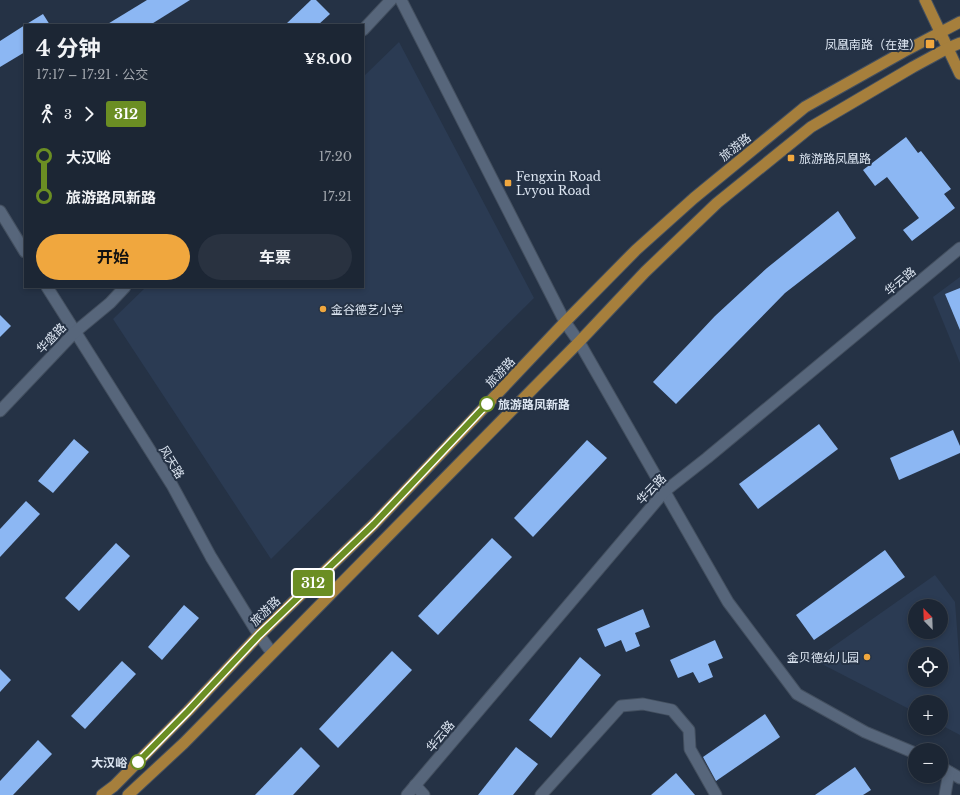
<!DOCTYPE html>
<html lang="zh">
<meta charset="utf-8">
<style>
:root{--surface:#1c2634;--page:#293240;--text:#f1f3f6;--muted:#a0a5ac;--line:#3a434f;--accent:#f0a73e}
body{margin:0;font-family:"Libre Baskerville","Noto Sans SC",serif;background:var(--page);color:var(--text);height:100vh;display:flex;flex-direction:column;font-size:15px;white-space:nowrap}
*{box-sizing:border-box;margin:0}
p{font-size:13px;color:var(--muted)}
.icon{flex:none;width:22px;height:22px;fill:none;stroke:currentColor;stroke-width:2;stroke-linecap:round;stroke-linejoin:round}
.map{position:relative;flex:1;overflow:hidden}
.panel{position:absolute;left:24px;top:24px;width:340px;height:264px;display:flex;flex-direction:column;background:var(--surface);border-radius:0px;box-shadow:0 2px 6px #0003,0 0 0 1px var(--line)}
.panel>*{flex:none}
.badge{padding:0 8px;border-radius:3px;font-size:14px;line-height:26px}
.needle{width:26px;rotate:337deg}
.buttons{position:absolute;left:908px;top:599px;display:grid;gap:8px}
.buttons a{display:grid;place-items:center;width:40px;height:40px;border-radius:50%;background:var(--surface);box-shadow:0 2px 6px #0003,0 0 0 1px var(--line);font-size:20px}
.map>.badge{position:absolute;translate:-50% -50%;box-shadow:0 0 0 2px #fff}
.legs{display:flex;align-items:center;gap:6px;height:44px;padding:0 12px;font-size:13px}
.legs p{margin-inline-start:auto}
.head{display:flex;align-items:center;justify-content:space-between;height:68px;padding:0 12px}
h1{font-size:22px;font-weight:700;line-height:30px}
.action{display:flex;gap:8px;margin-top:auto;padding:8px 12px}
.action a{flex:1;height:46px;border-radius:24px;background:var(--accent);color:#111;font-size:16px;font-weight:700;line-height:46px;text-align:center}
.action a+a{background:var(--page);color:var(--text)}
ul{padding:0 12px;list-style:none}
li{display:flex;align-items:center;gap:14px;height:40px;font-size:15px}
li i{display:grid;place-items:center;width:6px;height:100%;margin:0 5px;background:currentColor}
li i::after{content:'';width:10px;height:10px;margin:-5px;border:3px solid;border-radius:50%;background:var(--surface)}
li p{margin-inline-start:auto}
li:first-child i{background:linear-gradient(#0000 50%,currentColor 0)}
li:last-child i{background:linear-gradient(currentColor 50%,#0000 0)}
.map>svg:first-child{display:block}
</style>
<div class="map">
<svg width="960" height="795" viewBox="0 0 960 795">
<rect width="100%" height="100%" fill="#253245"/>
<g fill="#2b3b53" fill-rule="evenodd">
<path d="M399 42 534 298 271 559 113 319 146 287H363V77Z"/>
<path d="M960 277V363L933 297Z"/>
<path d="M935 575 955 602 960 667V735L941 725V702H915V712L814 660ZM915 606H941V632H915ZM915 654H941V680H915Z"/>
</g>
<g fill="#8cb7f3">
<path d="M147 0H190L150 25H106Z"/>
<path d="M311 0H316L330 14 318 25H285Z"/>
<path d="M43 14 50 25H25Z"/>
<path d="M25 25V52L0 67V41Z"/>
<path d="M906 137 918 153 921 151 951 189 944 194 955 208 912 241 903 230 919 218 887 177 875 186 863 170Z"/>
<path d="M838 211 856 238 785 293 676 404 653 382 715 316 767 268Z"/>
<path d="M960 288V330L945 294Z"/>
<path d="M0 315 11 326 0 337Z"/>
<path d="M819 424 838 449 758 509 739 484Z"/>
<path d="M953 430 960 446V453L899 480 890 458Z"/>
<path d="M74 439 89 452 53 493 38 481Z"/>
<path d="M587 440 607 458 533 537 514 518Z"/>
<path d="M26 501 40 514 0 557V529Z"/>
<path d="M492 538 512 557 438 635 418 616Z"/>
<path d="M116 543 130 556 79 611 65 598Z"/>
<path d="M885 550 905 577 814 640 796 615Z"/>
<path d="M184 605 199 618 162 660 148 647Z"/>
<path d="M643 609 650 627 635 633 640 646 626 652 621 640 605 647 597 629Z"/>
<path d="M715 640 723 658 708 664 713 677 699 683 693 672 678 678 670 660Z"/>
<path d="M392 651 412 670 338 748 319 729Z"/>
<path d="M580 657 601 675 551 738 529 720Z"/>
<path d="M122 661 136 674 85 729 71 716Z"/>
<path d="M0 669 11 680 0 692Z"/>
<path d="M765 714 780 737 716 781 703 757Z"/>
<path d="M38 740 52 754 13 795H0V781Z"/>
<path d="M301 747 320 766 293 795H255Z"/>
<path d="M516 747 538 764 513 795H478Z"/>
<path d="M855 767 871 790 863 795H815Z"/>
<path d="M676 773 695 795H651Z"/>
</g>
<g fill="none" stroke-linecap="round" stroke-linejoin="round">
<defs>
<g id="minor">
<path d="M415 785 424 795"/>
<path d="M541 795 621 706 643 704 672 710 689 730 690 749 716 795"/>
</g>
<g id="tertiary">
<path d="M401 0 565 322 579 342 728 602 797 694 865 732 915 753"/>
<path d="M363 30 391 0"/>
<path d="M0 211 25 252"/>
<path d="M47 287 172 485 211 557 259 635 272 653"/>
<path d="M0 411 75 332 110 303 125 287"/>
<path d="M941 767 960 778"/>
<path d="M407 795 665 491 707 458 960 248"/>
<path d="M945 795 949 772"/>
</g>
<g id="primary">
<path d="M925 0 960 74"/>
<path d="M102 795 114 786 188 711 259 635 374 524 565 322 636 250 694 198 805 107 903 52 960 22"/>
<path d="M128 795 184 743 579 342 645 272 717 203 811 127 913 67 948 48 960 43"/>
</g>
</defs>
<use href="#minor" stroke="#434f5f" stroke-width="13"/>
<use href="#tertiary" stroke="#434f5f" stroke-width="13"/>
<use href="#primary" stroke="#434f5f" stroke-width="13"/>
<use href="#minor" stroke="#57667b" stroke-width="11"/>
<use href="#tertiary" stroke="#57667b" stroke-width="11"/>
<use href="#primary" stroke="#a67f3c" stroke-width="11"/>
</g>
<g fill="none" stroke-linecap="round" stroke-linejoin="round">
<defs>
<path id="line-1" d="M138 762 188 711 259 635 374 524 487 404"/>
</defs>
<use href="#line-1" stroke="#fff" stroke-width="9"/>
<use href="#line-1" stroke="#6b8e23" stroke-width="6"/>
</g>
<g fill="#f0a73e" stroke="#253245" stroke-width="1.5">
<rect x="925" y="39" width="10" height="10" rx="2"/>
<rect x="787" y="154" width="8" height="8" rx="2"/>
<rect x="504" y="179" width="8" height="8" rx="2"/>
<circle cx="323" cy="309" r="4"/>
<circle cx="867" cy="657" r="4"/>
</g>
<g fill="#fff" stroke="#6b8e23" stroke-width="2">
<circle cx="487" cy="404" r="7"/>
<circle cx="138" cy="762" r="7"/>
</g>
<g text-anchor="middle" dominant-baseline="central" stroke-width="4" stroke-linejoin="round" paint-order="stroke">
<g font-size="12" fill="#dde6f2" stroke="#253245" text-anchor="start">
<text x="921" y="44" text-anchor="end">凤凰南路（在建）</text>
<text x="799" y="158">旅游路凤凰路</text>
<text x="516" y="176">Fengxin Road<tspan x="516" dy="14">Lvyou Road</tspan></text>
<text x="331" y="309">金谷德艺小学</text>
<text x="859" y="657" text-anchor="end">金贝德幼儿园</text>
</g>
<g font-size="12" fill="#dde6f2" stroke="#253245">
<text transform="translate(735 147) rotate(-39)">旅游路</text>
<text transform="translate(900 281) rotate(-40)">华云路</text>
<text transform="translate(51 338) rotate(-46)">华盛路</text>
<text transform="translate(500 372) rotate(-47)">旅游路</text>
<text transform="translate(172 462) rotate(58)">风天路</text>
<text transform="translate(651 489) rotate(-46)">华云路</text>
<text transform="translate(265 611) rotate(-44)">旅游路</text>
<text transform="translate(440 736) rotate(-50)">华云路</text>
</g>
<g font-size="12" font-weight="bold" fill="#dde6f2" stroke="#253245" text-anchor="start">
<text x="498" y="404">旅游路凤新路</text>
<text x="127" y="762" text-anchor="end">大汉峪</text>
</g>
</g>
</svg>
<div class="buttons">
<a><svg class="needle" viewBox="-14 -14 28 28"><path d="M0-13l5 13h-10z" fill="#e53935"/><path d="M0 13l5-13h-10z" fill="#a0a5ac"/></svg></a>
<a><svg class="icon" aria-label="locate" viewBox="0 0 24 24"><circle cx="12" cy="12" r="6"/><path d="M12 2v4M12 18v4M2 12h4M18 12h4"/></svg></a>
<a>+</a>
<a>−</a>
</div>
<b class="badge" style="left:313px;top:583px;background:#6b8e23;color:#fff">312</b>
<section class="panel">
<div class="head"><div><h1>4 分钟</h1><p>17:17 – 17:21 · 公交</p></div><b>¥8.00</b></div>
<div class="legs"><svg class="icon" aria-label="walk" viewBox="0 0 24 24"><circle cx="13" cy="4" r="2"/><path d="M13 8l-2 6 4 7M11 14l-3 7M7 12l3-4h3l4 4"/></svg>3<svg class="icon" aria-label="forward" viewBox="0 0 24 24"><path d="M9 5l7 7-7 7"/></svg><b class="badge" style="background:#6b8e23;color:#fff">312</b></div>
<ul>
<li><i style="color:#6b8e23"></i><b>大汉峪</b><p>17:20</p></li>
<li><i style="color:#6b8e23"></i><b>旅游路凤新路</b><p>17:21</p></li>
</ul>
<div class="action"><a>开始</a><a>车票</a></div>
</section>
</div>
